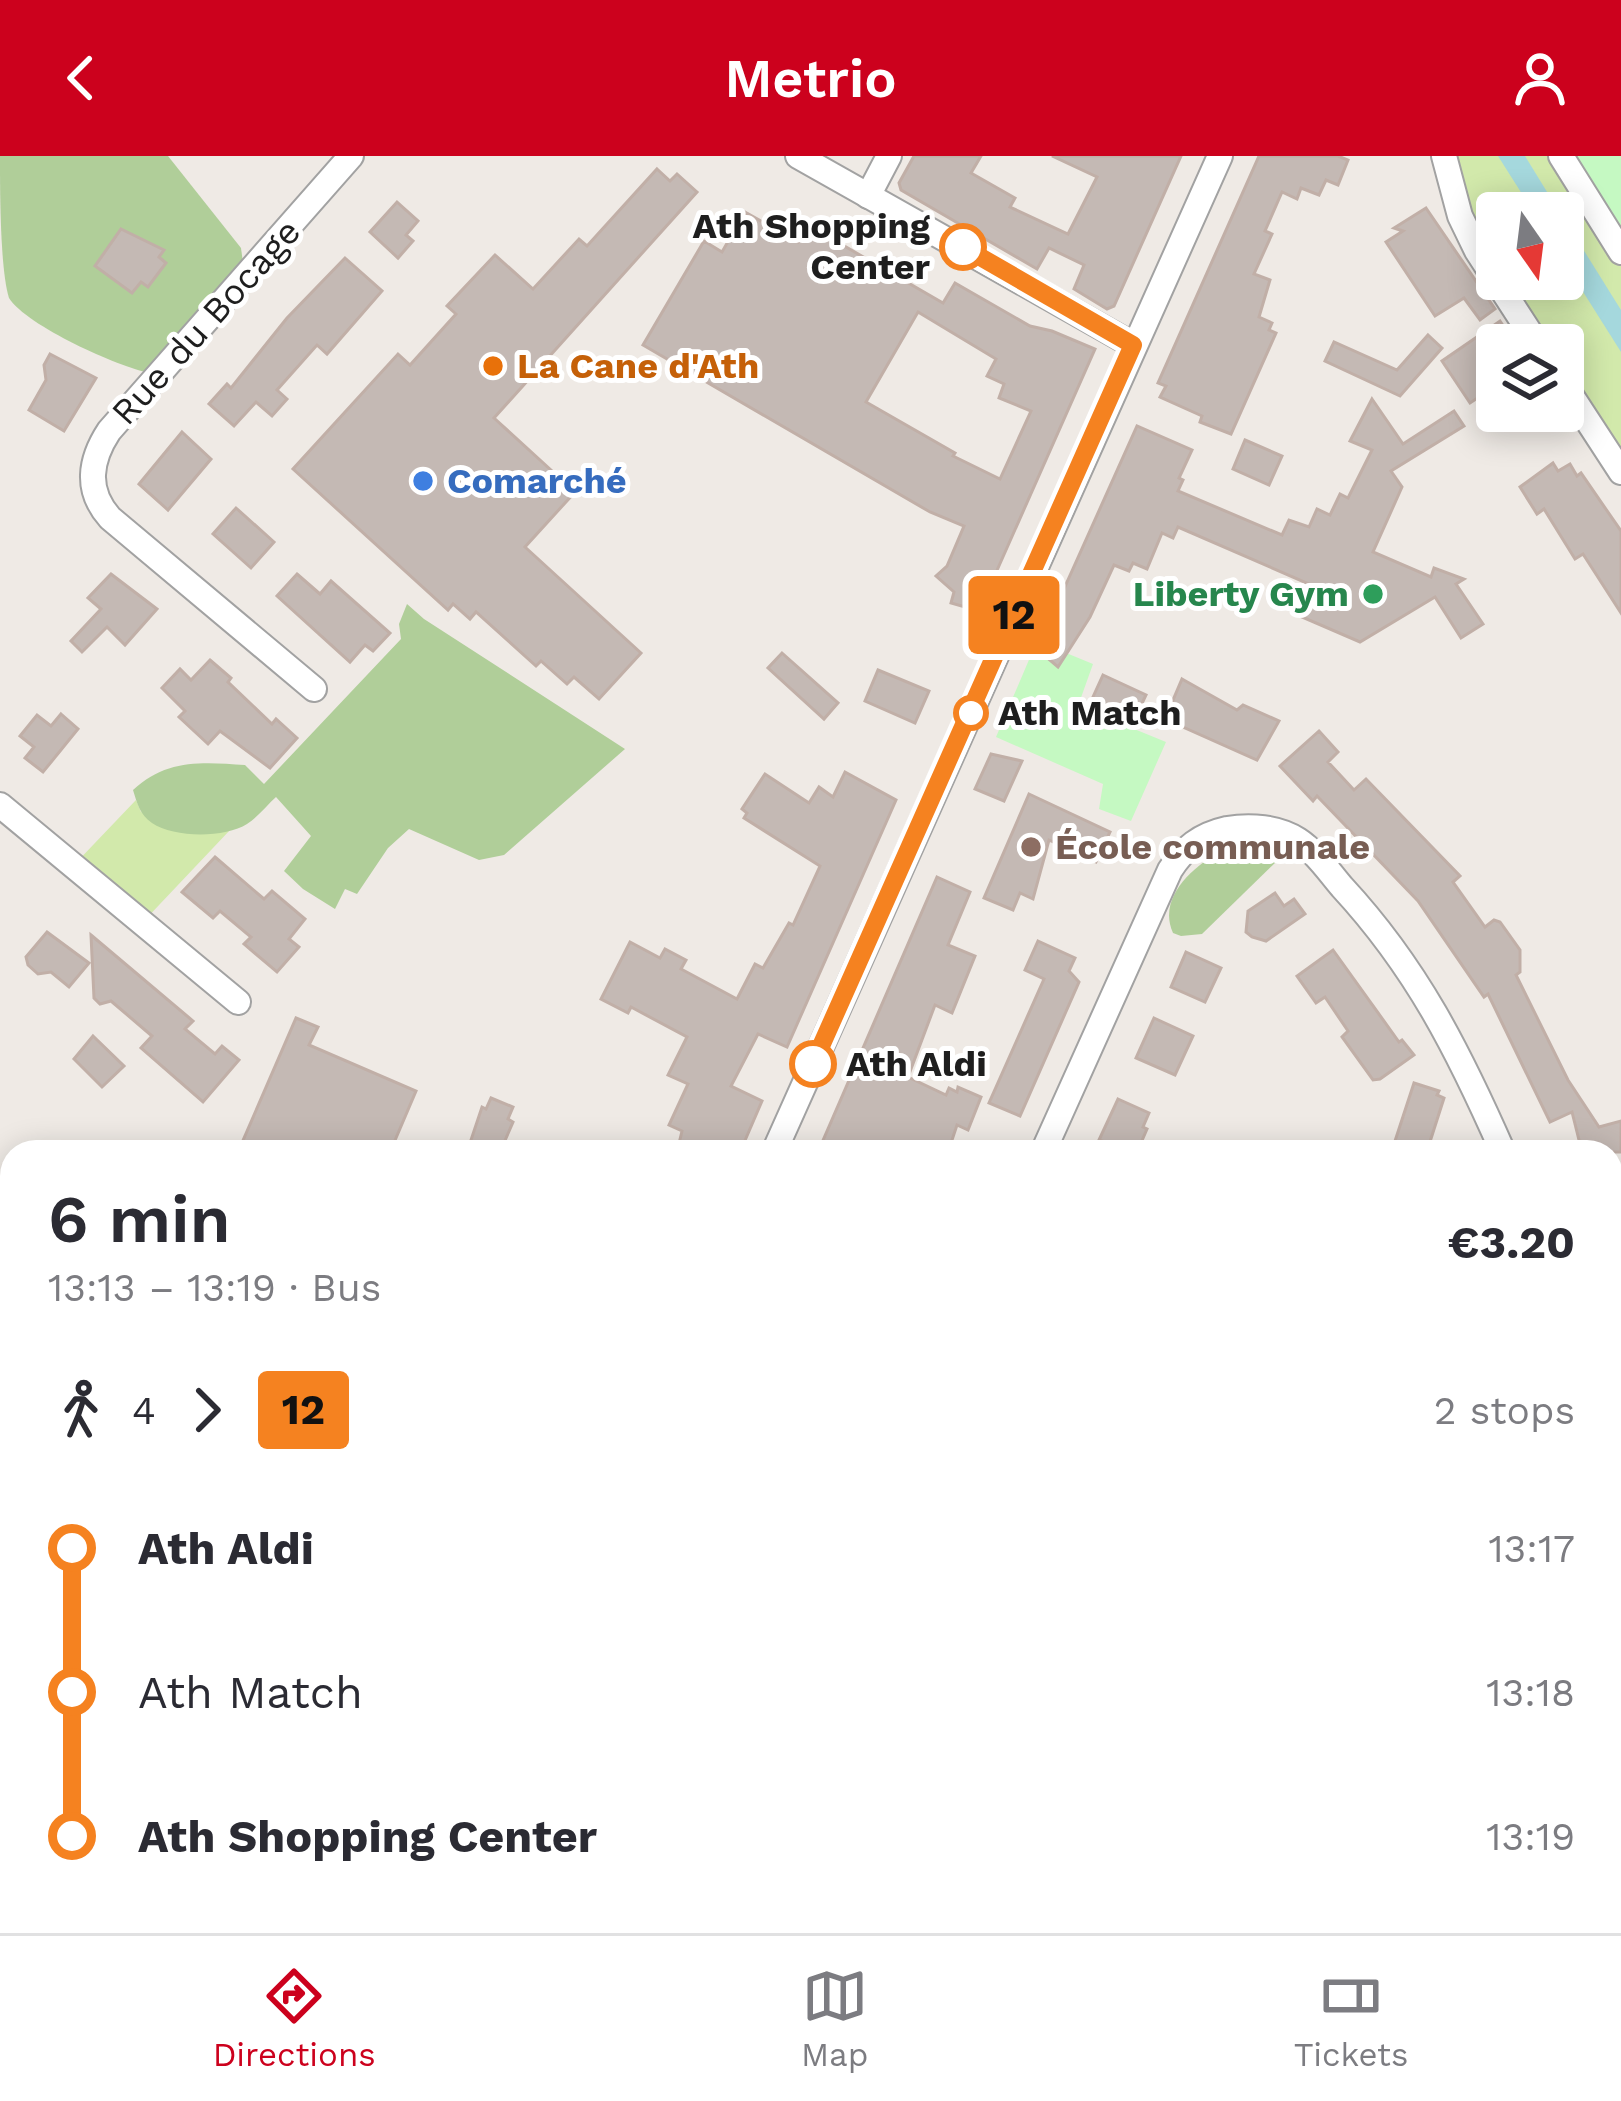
<!DOCTYPE html>
<meta charset="utf-8">
<style>
:root{--surface:#fff;--page:#f2f2f3;--text:#2b2b33;--muted:#7c7c81;--line:#e1e1e2;--accent:#cc011d}
body{margin:0;font-family:"Work Sans",sans-serif;background:var(--page);color:var(--text);height:100vh;display:flex;flex-direction:column;font-size:45px;white-space:nowrap}
*{box-sizing:border-box;margin:0}
p{font-size:39px;color:var(--muted)}
.icon{flex:none;width:66px;height:66px;fill:none;stroke:currentColor;stroke-width:2;stroke-linecap:round;stroke-linejoin:round}
.map{position:relative;flex:1;overflow:hidden}
.details{position:absolute;left:0px;top:984px;width:1623px;height:795px;display:flex;flex-direction:column;background:var(--surface);border-radius:36px 36px 0 0;box-shadow:0 6px 30px #0003}
.details>*{flex:none}
.badge{padding:0 24px;border-radius:9px;font-size:42px;line-height:78px}
.needle{width:78px;rotate:166deg}
.fabs{position:absolute;left:1476px;top:36px;display:grid;gap:24px}
.fabs a{display:grid;place-items:center;width:108px;height:108px;border-radius:12px;background:var(--surface);box-shadow:0 6px 30px #0003;font-size:60px}
.map>.badge{position:absolute;translate:-50% -50%;box-shadow:0 0 0 6px #fff}
.legs{display:flex;align-items:center;gap:18px;height:132px;padding:0 48px;font-size:39px}
.legs p{margin-inline-start:auto}
.headline{display:flex;align-items:center;justify-content:space-between;height:204px;padding:0 48px}
h1{font-size:66px;font-weight:600;line-height:90px}
ul{padding:0 48px;list-style:none}
li{display:flex;align-items:center;gap:42px;height:144px;font-size:45px}
li i{display:grid;place-items:center;width:18px;height:100%;margin:0 15px;background:currentColor}
li i::after{content:'';width:30px;height:30px;margin:-15px;border:9px solid;border-radius:50%;background:var(--surface)}
li p{margin-inline-start:auto}
li:first-child i{background:linear-gradient(#0000 50%,currentColor 0)}
li:last-child i{background:linear-gradient(currentColor 50%,#0000 0)}
header{display:flex;justify-content:space-between;align-items:center;height:156px;padding:0 48px;background:var(--accent);color:#fff;font-size:54px;font-weight:600}
.tab-bar{display:flex;justify-content:space-around;align-items:center;height:168px;border-top:3px solid var(--line);background:var(--surface);font-size:33px;color:var(--muted)}
.tab-bar a{display:grid;justify-items:center;gap:6px}
.tab-bar .active{color:var(--accent)}
.map>svg:first-child{display:block}
</style>
<header><svg class="icon" aria-label="back" viewBox="0 0 24 24"><path d="M15 5l-7 7 7 7"/></svg>Metrio<svg class="icon" aria-label="person" viewBox="0 0 24 24"><circle cx="12" cy="8" r="4"/><path d="M4 21q1-7 8-7t8 7"/></svg></header>
<div class="map">
<svg width="1621" height="1777" viewBox="0 0 1621 1777">
<rect width="100%" height="100%" fill="#efeae5"/>
<g fill="#d2e9ab" fill-rule="evenodd">
<path d="M1444 0H1559L1621 96V316L1563 227V189H1538L1477 95ZM1497 57H1563V123H1497Z"/>
<path d="M136 644 141 656 193 678 230 674 142 767 73 710Z"/>
<path d="M0 1362 12 1366V1767H73L68 1777H0Z"/>
</g>
<g fill="#b0ce99">
<path d="M0 0H168L241 92 245 122 150 217C118 211 27 170 9 142 0 113 0 35 0 0Z"/>
<path d="M407 448 424 463 625 593 504 699 479 704 409 673 388 692 357 738 345 733 335 753 303 733 284 715 311 680 276 641C267 649 258 661 247 668 225 682 174 682 152 667 140 659 137 647 133 634 166 603 202 606 245 609L264 628 401 483 399 468Z"/>
<path d="M1222 694 1272 698 1277 705 1202 778 1181 780 1173 777C1157 741 1193 711 1222 694Z"/>
</g>
<g fill="#c5f9c2">
<path d="M1561 0H1621V96Z"/>
<path d="M1037 485 1093 508 1078 550 1166 586 1131 665 1099 653 1103 628 996 581Z"/>
</g>
<g fill="#a5d8dd">
<path d="M1498 0H1525L1560 57H1534Z"/>
<path d="M1563 61 1621 154V196L1563 104Z"/>
</g>
<g fill="#c4b9b4" stroke="#c1afa7" stroke-width="3" fill-rule="evenodd">
<path d="M914 0H981L971 17 1015 42 1010 51 1068 78 1097 21 1052 0H1181L1114 150 1107 153 1074 133 1084 109 1049 92 1037 113 901 34 899 27Z"/>
<path d="M1259 0H1338L1348 4 1338 29 1326 24 1319 39 1301 32 1297 43 1282 36 1265 75 1272 78 1254 118 1270 124 1259 161 1272 167 1269 174 1276 177 1231 278 1200 266 1202 260 1160 241 1166 230 1158 227Z"/>
<path d="M657 13 670 25 677 18 697 36 494 262 575 336 525 391 641 497 599 543 574 521 567 528 541 505 536 510 476 456 470 463 453 448 448 454 293 313 398 198 410 209 456 158 447 150 495 99 533 133 579 83 587 90Z"/>
<path d="M397 46 418 65 406 79 413 85 398 102 370 76Z"/>
<path d="M1426 52 1495 153 1480 164 1464 142 1435 160 1386 86 1403 75 1394 72Z"/>
<path d="M745 56 798 86 808 69 943 147 955 127 1030 170 1052 175 1095 193 979 455 951 447 954 436 936 420 947 410 964 370 930 356 643 189 704 85 722 96ZM918 156 996 203 987 220 1004 228 999 242 1031 255 1000 323 953 300 955 297 866 246Z"/>
<path d="M121 73 164 94 159 101 166 107 148 131 141 126 132 137 95 110Z"/>
<path d="M345 102 382 135 327 198 317 189 277 234 287 243 272 260 256 246 234 270 209 248 227 228 231 232 287 162Z"/>
<path d="M1500 165 1516 189H1497V229L1470 247 1442 205Z"/>
<path d="M1428 179 1442 192 1400 240 1325 205 1334 186 1397 214Z"/>
<path d="M50 198 96 222 64 275 29 254 46 224 44 209Z"/>
<path d="M1372 243 1403 288 1454 255 1464 270 1391 315 1402 331 1373 396 1431 421 1434 412 1464 423 1456 428 1483 468 1461 482 1435 441 1360 486 1295 458 1309 428 1178 371 1173 382 1162 377 1147 413 1133 407 1129 415 1114 409 1090 461 1058 511 1037 493 1137 270 1192 294 1179 322 1183 324 1178 335 1282 379 1289 364 1309 371 1317 353 1330 359 1340 338 1348 342 1372 294 1350 285Z"/>
<path d="M182 276 211 303 168 354 139 328Z"/>
<path d="M1245 284 1282 300 1269 329 1233 313Z"/>
<path d="M1553 307 1558 315 1570 308 1577 320 1581 317 1621 375V457L1583 398 1575 403 1544 353 1537 358 1520 331Z"/>
<path d="M236 352 274 386 251 412 213 378Z"/>
<path d="M111 418 157 453 125 489 107 471 82 496 71 485 101 453 88 442Z"/>
<path d="M297 418 320 438 331 425 390 477 373 495 365 489 350 506 277 440Z"/>
<path d="M782 497 838 547 824 563 768 512Z"/>
<path d="M210 504 231 522 228 526 272 568 276 563 297 582 270 612 220 575 208 588 179 561 185 555 162 532 180 513 191 524Z"/>
<path d="M878 514 929 535 915 567 865 545Z"/>
<path d="M1103 519 1146 539 1131 571 1088 552Z"/>
<path d="M1182 523 1237 554 1243 549 1279 565 1257 604 1165 563Z"/>
<path d="M61 558 78 573 43 616 25 602 34 591 20 580 37 559 51 570Z"/>
<path d="M1319 575 1338 596 1328 606 1354 634 1366 623 1460 720 1453 726 1485 771 1494 764 1500 766 1520 794V816L1516 819 1568 924 1599 971 1621 965V996H1582L1572 956 1550 966 1488 838 1484 841 1418 745 1317 640 1313 645 1280 610Z"/>
<path d="M991 598 1022 605 1004 645 975 633Z"/>
<path d="M845 616 896 644 787 891 758 878 731 930 762 945 740 996H677L682 975 669 969 688 928 668 919 687 881 631 851 628 857 601 843 630 786 660 802 665 793 686 804 681 813 737 843 755 808 763 812 789 767 793 769 820 710 744 662 747 657 742 653 765 618 809 647 819 631 833 641Z"/>
<path d="M1029 638 1110 676 1096 706 1049 684 1033 743 1020 737 1013 754 984 742Z"/>
<path d="M215 701 264 743 272 735 305 763 289 783 299 791 277 816 244 788 251 781 220 755 213 762 182 736Z"/>
<path d="M937 721 970 736 948 789 975 800 952 857 935 849 908 921 946 939 949 932 957 936 958 931 981 941 968 974 957 969 948 996H818Z"/>
<path d="M1275 737 1284 750 1294 743 1305 758 1266 785 1252 781 1246 776 1248 755Z"/>
<path d="M47 776 89 807 69 831 51 816 38 818 28 809 26 801Z"/>
<path d="M91 779 193 865 185 873 215 898 222 890 239 904 203 946 141 892 152 880 111 845 100 848 94 842Z"/>
<path d="M1038 785 1075 802 1069 815 1079 826 1020 960 989 947 1044 823 1025 814Z"/>
<path d="M1333 794 1399 886 1402 884 1414 899 1380 923 1373 924 1342 881 1348 875 1325 841 1316 847 1297 820Z"/>
<path d="M1186 796 1221 812 1205 846 1171 831Z"/>
<path d="M296 862 318 871 309 889 416 935 390 996H238Z"/>
<path d="M1154 862 1193 880 1175 919 1136 902Z"/>
<path d="M93 880 124 910 102 931 74 903Z"/>
<path d="M1414 927 1439 935 1437 939 1444 942 1427 995 1395 985Z"/>
<path d="M491 942 513 951 508 963 513 966 500 996H467L482 951 486 953Z"/>
<path d="M1118 943 1149 957 1143 971 1147 973 1140 989 1135 987 1131 996 1099 984Z"/>
</g>
<g fill="none" stroke-linecap="round" stroke-linejoin="round">
<defs>
<g id="minor">
<path d="M798 0 1133 189"/>
<path d="M1444 0 1460 60 1477 95 1538 189"/>
<path d="M1561 0 1621 96"/>
<path d="M868 40 889 0"/>
<path d="M1563 227 1621 316"/>
<path d="M314 533 110 362C85 334 90 304 109 275L351 0"/>
<path d="M0 649 238 846"/>
<path d="M774 996 1220 0"/>
<path d="M1043 996 1170 714C1184 692 1200 679 1227 673 1250 669 1278 671 1298 684 1315 695 1329 716 1342 731 1417 812 1459 896 1503 996"/>
<path d="M0 1156 12 1166"/>
<path d="M1611 1156H1621"/>
<path d="M1611 1511 1621 1509"/>
<path d="M353 1777 376 1767"/>
<path d="M404 1777 427 1767"/>
</g>
</defs>
<use href="#minor" stroke="#a2a2a2" stroke-width="28"/>
<use href="#minor" stroke="#fff" stroke-width="24"/>
</g>
<g fill="none" stroke-linecap="round" stroke-linejoin="round">
<defs>
<path id="line-1" d="M813 908 1133 189 963 91"/>
</defs>
<use href="#line-1" stroke="#fff" stroke-width="27"/>
<use href="#line-1" stroke="#f58220" stroke-width="18"/>
</g>
<g fill="#fff" stroke="#f58220" stroke-width="6">
<circle cx="963" cy="91" r="21"/>
<circle cx="971" cy="557" r="15"/>
<circle cx="813" cy="908" r="21"/>
</g>
<circle fill="#e8710a" stroke="#fff" stroke-width="4.5" cx="493" cy="210" r="12"/>
<circle fill="#3f7fe0" stroke="#fff" stroke-width="4.5" cx="423" cy="325" r="12"/>
<circle fill="#2e9e5b" stroke="#fff" stroke-width="4.5" cx="1373" cy="438" r="12"/>
<circle fill="#8d6e63" stroke="#fff" stroke-width="4.5" cx="1031" cy="691" r="12"/>
<g text-anchor="middle" dominant-baseline="central" stroke-width="10" stroke-linejoin="round" paint-order="stroke">
<g font-size="36" font-weight="bold" fill="#1e1e1e" stroke="#fff" text-anchor="start">
<text x="930" y="70" text-anchor="end">Ath Shopping<tspan x="930" dy="41">Center</tspan></text>
<text x="998" y="557">Ath Match</text>
<text x="846" y="908">Ath Aldi</text>
</g>
<g font-size="36" fill="#1e1e1e" stroke="#fff">
<text transform="translate(206 166) rotate(-48)">Rue du Bocage</text>
</g>
<g font-size="36" font-weight="bold" fill="#c56008" stroke="#fff" text-anchor="start">
<text x="517" y="210">La Cane d'Ath</text>
</g>
<g font-size="36" font-weight="bold" fill="#366cbe" stroke="#fff" text-anchor="start">
<text x="447" y="325">Comarché</text>
</g>
<g font-size="36" font-weight="bold" fill="#27864d" stroke="#fff" text-anchor="end">
<text x="1349" y="438">Liberty Gym</text>
</g>
<g font-size="36" font-weight="bold" fill="#785e54" stroke="#fff" text-anchor="start">
<text x="1055" y="691">École communale</text>
</g>
</g>
</svg>
<div class="fabs">
<a><svg class="needle" viewBox="-14 -14 28 28"><path d="M0-13l5 13h-10z" fill="#e53935"/><path d="M0 13l5-13h-10z" fill="#7c7c81"/></svg></a>
<a><svg class="icon" aria-label="layers" viewBox="0 0 24 24"><path d="M12 4l9 5-9 5-9-5zM3 14l9 5 9-5"/></svg></a>
</div>
<b class="badge" style="left:1014px;top:459px;background:#f58220;color:#111">12</b>
<section class="details">
<div class="headline"><div><h1>6 min</h1><p>13:13 – 13:19 · Bus</p></div><b>€3.20</b></div>
<div class="legs"><svg class="icon" aria-label="walk" viewBox="0 0 24 24"><circle cx="13" cy="4" r="2"/><path d="M13 8l-2 6 4 7M11 14l-3 7M7 12l3-4h3l4 4"/></svg>4<svg class="icon" aria-label="forward" viewBox="0 0 24 24"><path d="M9 5l7 7-7 7"/></svg><b class="badge" style="background:#f58220;color:#111">12</b><p>2 stops</p></div>
<ul>
<li><i style="color:#f58220"></i><b>Ath Aldi</b><p>13:17</p></li>
<li><i style="color:#f58220"></i><span>Ath Match</span><p>13:18</p></li>
<li><i style="color:#f58220"></i><b>Ath Shopping Center</b><p>13:19</p></li>
</ul>
</section>
</div>
<nav class="tab-bar">
<a class="active"><svg class="icon" aria-label="directions" viewBox="0 0 24 24"><path d="M12 3l9 9-9 9-9-9zM9 14v-3h6M13 9l2 2-2 2"/></svg>Directions</a>
<a><svg class="icon" aria-label="map" viewBox="0 0 24 24"><path d="M3 6l6-2 6 2 6-2v14l-6 2-6-2-6 2zM9 4v14M15 6v14"/></svg>Map</a>
<a><svg class="icon" aria-label="tickets" viewBox="0 0 24 24"><path d="M3 7h18v10H3zM15 7v10"/></svg>Tickets</a>
</nav>
